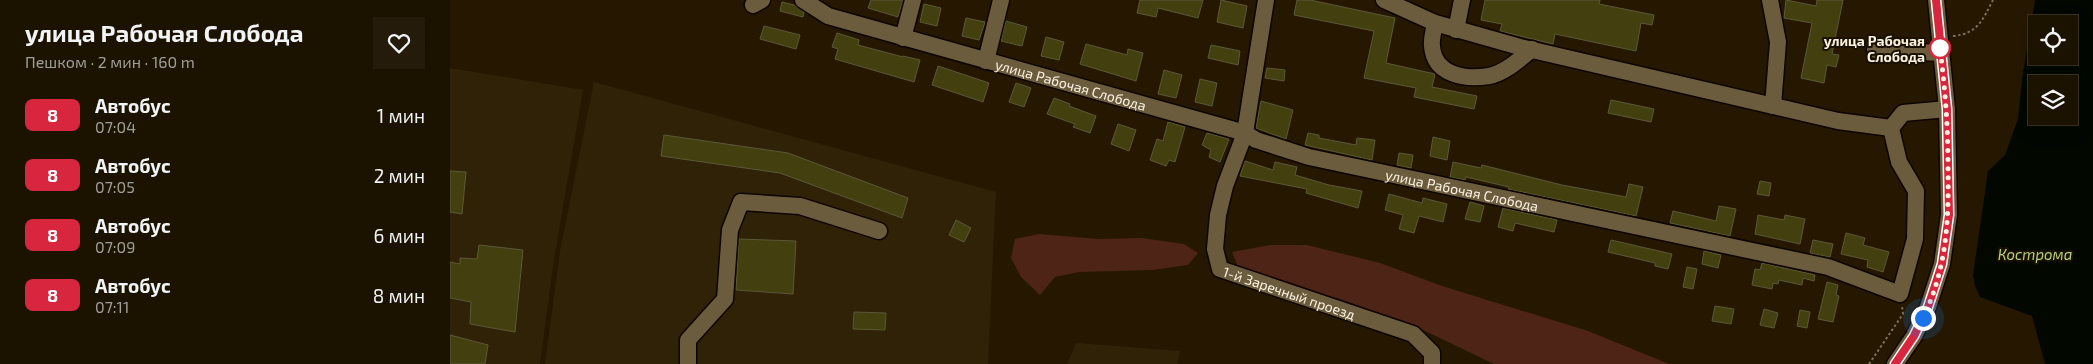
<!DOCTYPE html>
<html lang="ru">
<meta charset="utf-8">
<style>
:root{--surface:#1c1200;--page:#251b0a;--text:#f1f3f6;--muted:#a09e99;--line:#3a3222}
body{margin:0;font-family:"Exo 2",sans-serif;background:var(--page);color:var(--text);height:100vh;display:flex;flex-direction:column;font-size:19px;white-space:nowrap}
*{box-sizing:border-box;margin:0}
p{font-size:16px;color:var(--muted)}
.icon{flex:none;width:28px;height:28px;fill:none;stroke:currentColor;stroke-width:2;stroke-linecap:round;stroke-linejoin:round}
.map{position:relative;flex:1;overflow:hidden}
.panel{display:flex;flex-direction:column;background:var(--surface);width:450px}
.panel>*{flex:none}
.badge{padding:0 10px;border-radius:8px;font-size:18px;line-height:32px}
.buttons{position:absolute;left:1578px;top:15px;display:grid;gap:10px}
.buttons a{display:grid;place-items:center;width:50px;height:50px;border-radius:0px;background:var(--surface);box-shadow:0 5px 20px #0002,0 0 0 1px var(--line);font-size:25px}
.you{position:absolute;width:25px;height:25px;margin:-12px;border:4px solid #fff;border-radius:50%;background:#1a73e8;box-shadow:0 0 0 8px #1a73e833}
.map>.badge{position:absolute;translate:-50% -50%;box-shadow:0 0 0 2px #fff}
.round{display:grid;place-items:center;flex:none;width:52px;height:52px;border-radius:0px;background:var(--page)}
.summary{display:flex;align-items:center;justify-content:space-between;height:85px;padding:0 25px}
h1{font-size:24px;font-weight:700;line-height:38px}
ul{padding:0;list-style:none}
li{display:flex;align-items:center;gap:15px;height:60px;padding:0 25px}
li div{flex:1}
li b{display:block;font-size:19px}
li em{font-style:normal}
li .badge{min-width:55px;font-weight:700;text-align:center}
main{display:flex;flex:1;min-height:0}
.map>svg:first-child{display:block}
</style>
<main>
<section class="panel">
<div class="summary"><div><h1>улица Рабочая Слобода</h1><p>Пешком · 2 мин · 160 m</p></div><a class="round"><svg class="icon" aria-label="heart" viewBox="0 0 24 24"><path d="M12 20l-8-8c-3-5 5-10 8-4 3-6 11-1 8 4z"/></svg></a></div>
<ul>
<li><span class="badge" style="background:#d7263d;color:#fff">8</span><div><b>Автобус</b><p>07:04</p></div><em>1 мин</em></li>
<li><span class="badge" style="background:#d7263d;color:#fff">8</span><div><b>Автобус</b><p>07:05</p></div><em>2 мин</em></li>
<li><span class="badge" style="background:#d7263d;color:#fff">8</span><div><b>Автобус</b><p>07:09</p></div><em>6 мин</em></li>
<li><span class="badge" style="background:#d7263d;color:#fff">8</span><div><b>Автобус</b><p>07:11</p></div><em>8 мин</em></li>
</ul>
</section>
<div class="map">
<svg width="1643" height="364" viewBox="0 0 1643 364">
<rect width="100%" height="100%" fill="#261800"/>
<g fill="#302207">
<path d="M0 68 133 90 103 266 90 364H0Z"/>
<path d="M144 82 546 192 538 364H95L110 251Z"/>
<path d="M626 343 730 351 727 364H617Z"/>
</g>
<g fill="#4d2416">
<path d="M589 234 649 239 692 238 734 244 748 253 738 265 702 270 629 272 605 277 590 295 571 277 561 258 565 239Z"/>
<path d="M820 245H857L930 263 992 286 1138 331 1219 364H1044L969 328 890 299 833 285 789 269 782 252Z"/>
</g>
<path fill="#020800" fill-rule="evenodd" d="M1585 0H1643V364H1595L1582 316 1530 297 1525 286 1523 275 1538 171 1555 155 1568 119 1572 80ZM1586 24H1619V56H1586ZM1586 84H1619V116H1586Z"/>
<g fill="#443f0f" stroke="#5b5838">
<path d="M421 0H453L448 17 418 8Z"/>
<path d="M690 0H753L748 18 708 8 706 17 687 13Z"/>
<path d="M771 0 797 6 793 28 767 22Z"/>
<path d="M847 0H860L945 18 936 63 985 74 982 87 1027 96 1024 109 964 97 966 88 914 78 924 31 844 15Z"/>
<path d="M1035 0H1150L1149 4 1204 15 1202 25 1191 23 1186 51 1105 34 1103 44 1050 31 1052 24 1031 20Z"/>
<path d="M1336 0 1366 6 1367 0H1393L1382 54 1389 55 1386 67 1377 65 1374 83 1351 78 1362 23 1334 18Z"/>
<path d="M332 2 344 5 354 12 353 17 330 11Z"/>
<path d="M474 4 491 8 487 26 470 22Z"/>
<path d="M516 18 535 22 529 40 512 36Z"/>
<path d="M556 21 577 27 572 46 551 41Z"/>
<path d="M314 26 350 35 346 49 310 39Z"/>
<path d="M387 33 409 40 408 45 453 57V56L470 60 464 82 385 59 388 49 382 47Z"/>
<path d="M596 37 614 42 609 60 591 56Z"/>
<path d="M636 44 677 55 678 49 693 53 686 81 630 64Z"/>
<path d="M761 45 790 51 788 65 758 58Z"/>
<path d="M488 66 539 83 533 102 482 85Z"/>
<path d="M817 68 835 70 834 81 815 78Z"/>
<path d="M714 70 732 75 726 98 708 94Z"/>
<path d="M750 79 767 83 762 106 745 102Z"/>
<path d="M566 83 581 88 574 107 559 102Z"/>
<path d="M604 98 620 104 619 106 646 116 640 133 623 127 625 124 597 114Z"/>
<path d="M1161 100 1204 109 1201 122 1158 113Z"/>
<path d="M811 101 843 110 836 139 806 128Z"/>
<path d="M718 122 735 127 725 162 719 160 716 166 700 160 707 139 713 141Z"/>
<path d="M668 124 686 130 679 151 661 144Z"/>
<path d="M757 133 779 139 770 162 759 157 761 150 752 145Z"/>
<path d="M858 133 869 135V138L906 145 907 138 925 140 922 160 855 145Z"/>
<path d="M214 135 338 153 458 198 452 218 330 173 211 156Z"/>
<path d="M983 137 1000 141 997 160 980 156Z"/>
<path d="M949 153 963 155 961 168 947 165Z"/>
<path d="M795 161 823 170 825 162 847 167 845 175 879 185 912 191 908 208 856 193 857 189 790 176Z"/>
<path d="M1003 162 1031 168 1032 165 1112 185 1176 197 1179 184 1193 187 1186 216 1058 189 1059 187 1016 177 1015 180 1000 177Z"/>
<path d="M0 171 16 172 12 214 0 212Z"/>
<path d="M1310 181 1321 183 1319 196 1307 194Z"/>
<path d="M939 194 972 203 973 198 997 204 993 222 969 216 964 233 949 229 953 215 935 210Z"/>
<path d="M1020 202 1034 206 1030 222 1015 219Z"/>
<path d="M1269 206 1286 209 1280 236 1220 223 1223 211 1266 221Z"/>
<path d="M1053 208 1107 220 1104 232 1065 223 1063 231 1048 227Z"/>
<path d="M1308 215 1334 220 1335 215 1355 219 1350 244 1305 234Z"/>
<path d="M506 220 521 228 514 242 499 235Z"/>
<path d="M1396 233 1415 238 1413 245 1439 252 1433 272 1417 267 1418 260 1391 254Z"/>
<path d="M289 239 346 241 343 294 286 290Z"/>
<path d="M1161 240 1222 254 1218 269 1205 266V263L1158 252Z"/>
<path d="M1363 240 1383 244 1380 257 1360 253Z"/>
<path d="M29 245 73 250 65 332 20 324 21 302 0 298V262L10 264V258L27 259Z"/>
<path d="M1254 251 1271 255 1268 268 1252 264Z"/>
<path d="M1312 263 1365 275 1364 281 1353 278 1352 285 1329 280 1328 284 1323 283 1322 289 1302 285 1305 269 1310 270Z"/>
<path d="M1237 267 1247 269 1243 289 1233 287Z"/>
<path d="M1377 282 1388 285 1386 295 1389 296 1383 322 1368 319Z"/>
<path d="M1265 306 1284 309 1281 324 1262 321Z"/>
<path d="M1314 309 1328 313 1324 328 1310 325Z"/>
<path d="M1350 310 1360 312 1357 328 1347 326Z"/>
<path d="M404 312 436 313 435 330 403 329Z"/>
<path d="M0 335 38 345 35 364H0Z"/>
</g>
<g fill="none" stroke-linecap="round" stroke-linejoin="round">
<defs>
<g id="minor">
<path id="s1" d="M353 0 378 16 795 133 806 140 859 157 1378 267 1450 294 1465 239 1466 191 1449 162 1441 128 1453 113 1497 109"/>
<path id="s2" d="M816 0 795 133 775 186 768 215 765 249 770 269 963 334 982 353V364"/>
<path d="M934 0 985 23 1070 47 1388 121 1441 128"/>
<path d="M1320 0 1328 42 1323 106"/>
<path d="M303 5 312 0"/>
<path d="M985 23C984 30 981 39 982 46 984 75 1015 80 1039 76 1055 73 1070 59 1082 49"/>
<path d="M1006 30 1012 0"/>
<path d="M453 38 463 0"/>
<path d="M1425 50 1491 53"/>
<path d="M536 61 551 0"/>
<path d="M238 364V340L275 299 280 230 291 202 350 206 429 231"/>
<path d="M1445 364 1464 336 1478 307 1492 264 1499 215 1497 109 1486 0"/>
</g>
</defs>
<use href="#minor" stroke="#0e0400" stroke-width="19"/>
<g stroke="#7b6f5a" stroke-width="2" stroke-dasharray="2.5 2.5" stroke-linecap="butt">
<path d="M1503 36C1528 34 1533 19 1543 0"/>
<path d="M1419 364 1453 314 1452 306"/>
</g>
<use href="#minor" stroke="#6c5c3e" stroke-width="16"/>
</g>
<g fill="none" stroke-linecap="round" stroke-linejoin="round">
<defs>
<path id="line" d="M1445 364 1464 336 1478 307 1492 264 1499 215 1497 109 1486 0"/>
</defs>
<use href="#line" stroke="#fff" stroke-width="11"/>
<use href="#line" stroke="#d7263d" stroke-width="8"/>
<path stroke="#fcf2e2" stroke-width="5" stroke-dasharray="0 9" d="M1473 318C1497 268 1499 220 1498 166 1498 125 1495 88 1490 48"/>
</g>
<circle fill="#fff" stroke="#d7263d" stroke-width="2.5" cx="1490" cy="48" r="10"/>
<g text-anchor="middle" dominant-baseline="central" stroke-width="4" stroke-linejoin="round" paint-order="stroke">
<g font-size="14" font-weight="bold" fill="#fcf2e2" stroke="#1a1000" text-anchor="end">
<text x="1475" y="40">улица Рабочая<tspan x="1475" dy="16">Слобода</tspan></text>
</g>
<g font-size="14" fill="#fcf2e2" stroke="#1a1000">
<text stroke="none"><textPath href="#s1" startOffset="282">улица Рабочая Слобода</textPath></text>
<text stroke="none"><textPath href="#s1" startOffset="688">улица Рабочая Слобода</textPath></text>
<text stroke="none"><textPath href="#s2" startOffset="349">1-й Заречный проезд</textPath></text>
</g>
<g font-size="15" font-style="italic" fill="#b3d07d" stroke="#1a1000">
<text x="1585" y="254">Кострома</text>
</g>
</g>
</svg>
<div class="buttons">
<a><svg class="icon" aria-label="locate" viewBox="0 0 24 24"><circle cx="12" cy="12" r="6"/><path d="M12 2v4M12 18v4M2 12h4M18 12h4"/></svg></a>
<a><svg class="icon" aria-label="layers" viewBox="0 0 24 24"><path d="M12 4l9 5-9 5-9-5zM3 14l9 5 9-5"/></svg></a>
</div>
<div class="you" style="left:1473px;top:318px"></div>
</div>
</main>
